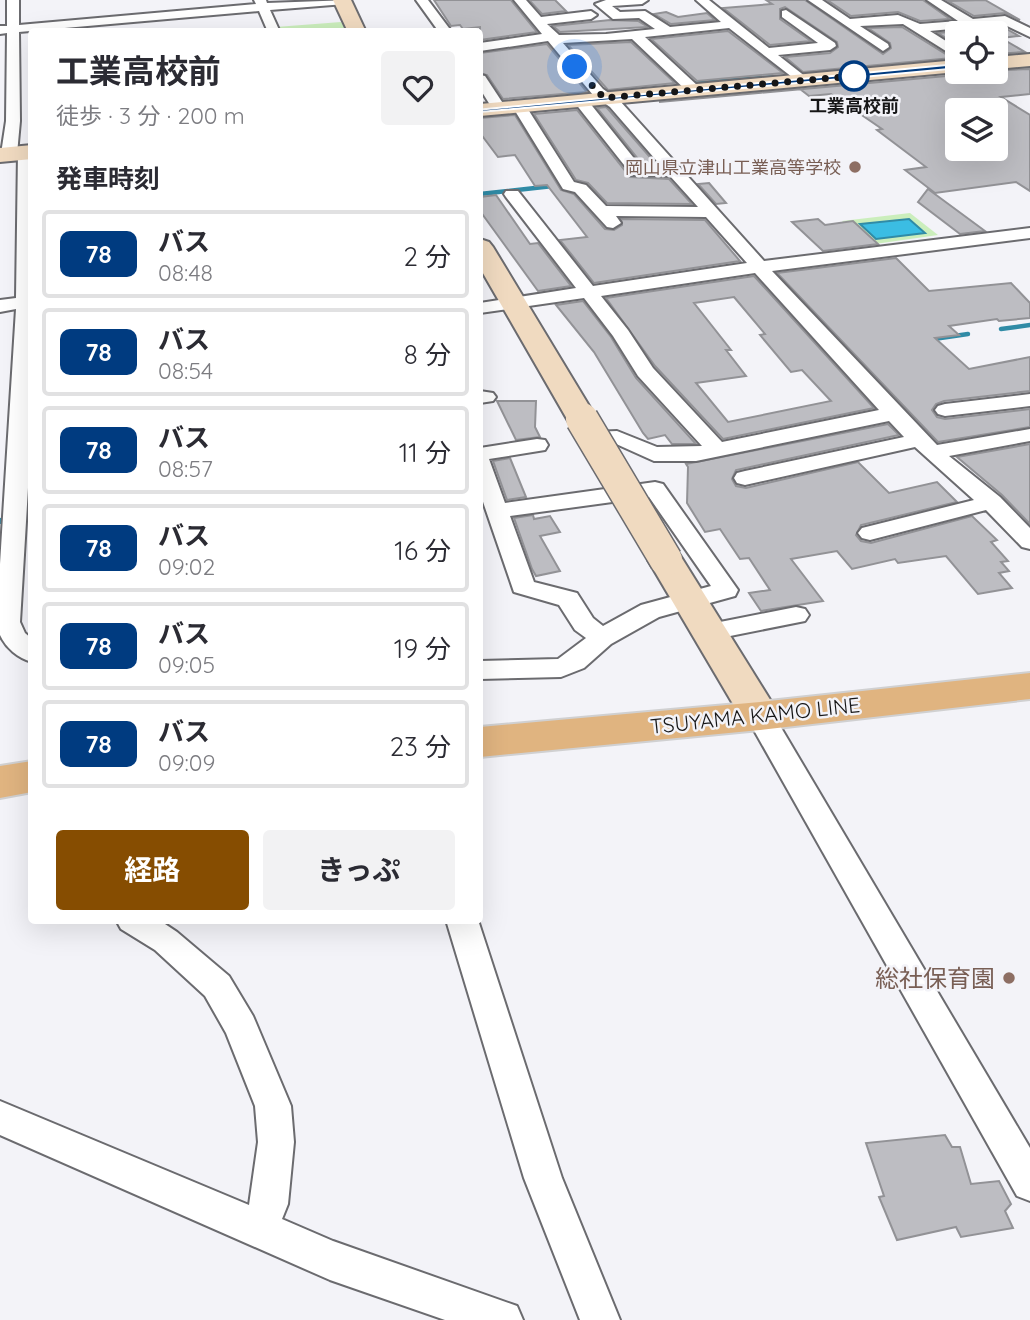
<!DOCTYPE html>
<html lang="ja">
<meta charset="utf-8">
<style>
:root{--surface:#fff;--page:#f2f2f3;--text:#2b2b33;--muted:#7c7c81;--line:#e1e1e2;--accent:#864d01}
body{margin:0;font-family:Quicksand,"Noto Sans JP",sans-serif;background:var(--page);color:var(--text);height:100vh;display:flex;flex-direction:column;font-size:26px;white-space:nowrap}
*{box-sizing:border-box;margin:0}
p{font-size:23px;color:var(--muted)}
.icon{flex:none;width:38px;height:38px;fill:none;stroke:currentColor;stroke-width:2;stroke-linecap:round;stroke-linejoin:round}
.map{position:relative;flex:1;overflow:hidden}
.details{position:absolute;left:28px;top:28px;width:455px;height:896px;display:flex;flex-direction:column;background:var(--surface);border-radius:7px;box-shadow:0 7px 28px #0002}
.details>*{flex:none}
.badge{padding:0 14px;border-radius:10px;font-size:24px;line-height:46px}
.tools{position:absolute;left:945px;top:21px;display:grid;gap:14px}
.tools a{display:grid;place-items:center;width:63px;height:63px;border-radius:7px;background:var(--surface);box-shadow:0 7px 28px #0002;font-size:35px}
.you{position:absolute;width:35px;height:35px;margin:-18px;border:5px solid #fff;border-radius:50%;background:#1a73e8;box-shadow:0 0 0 10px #1a73e833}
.map>.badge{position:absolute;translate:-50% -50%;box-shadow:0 0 0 4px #fff}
h2{padding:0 28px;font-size:26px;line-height:63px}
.round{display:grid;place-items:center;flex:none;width:74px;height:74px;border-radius:7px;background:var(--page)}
.summary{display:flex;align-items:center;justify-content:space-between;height:119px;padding:0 28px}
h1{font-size:33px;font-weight:700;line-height:52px}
.action{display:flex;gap:14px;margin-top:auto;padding:14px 28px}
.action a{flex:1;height:80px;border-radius:7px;background:var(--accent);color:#fff;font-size:28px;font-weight:700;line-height:80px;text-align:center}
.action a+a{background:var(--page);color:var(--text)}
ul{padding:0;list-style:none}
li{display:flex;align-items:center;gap:21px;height:88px;margin:0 14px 10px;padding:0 14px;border:4px solid var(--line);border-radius:7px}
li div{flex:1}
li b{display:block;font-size:26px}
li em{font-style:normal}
li .badge{min-width:77px;font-weight:700;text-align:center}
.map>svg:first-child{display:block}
</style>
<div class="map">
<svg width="1030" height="1320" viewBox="0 0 1030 1320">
<rect width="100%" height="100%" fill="#f3f3f8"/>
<g fill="#cbeebc">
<path d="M341 22 347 31H278L276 27Z"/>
<path d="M910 213 938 235 868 245 842 221Z"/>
</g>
<path fill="#3bbde3" stroke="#308ba6" stroke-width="2" d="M909 219 925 233 876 239 860 224Z"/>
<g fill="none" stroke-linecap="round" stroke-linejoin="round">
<path stroke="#308ba6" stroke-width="3.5" d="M693 83 772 77"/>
<g stroke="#308ba6" stroke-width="4.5">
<path d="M623 176 653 175"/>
<path d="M480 194 562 185"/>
<path d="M1001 329 1030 325"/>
<path d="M927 340 968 334"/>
</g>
<path stroke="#308ba6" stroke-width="6" d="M0 521 32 517"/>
</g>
<g fill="#bdbdc2" stroke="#929296" stroke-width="2" fill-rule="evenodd">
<path d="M434 0H511L537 32 480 40V27L463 29 460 25 451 26Z"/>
<path d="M529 0H555L566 11 542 14Z"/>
<path d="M766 0H805L883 54 891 48 890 43 868 28 902 27 952 58 803 72 785 57 830 53 838 47 837 42 785 7 780 9V19L811 41 770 45 723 8 772 4Z"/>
<path d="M827 0H923L950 19 920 21 898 12 851 16Z"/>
<path d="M985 0 1020 20 1005 13 974 16 948 1Z"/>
<path d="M666 12 678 17 707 13 715 20 671 24 654 14Z"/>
<path d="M610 20 638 21 648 27 560 32 553 26Z"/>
<path d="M1003 27 1019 36 1001 38 1025 52 996 54V33H957V45L938 33Z"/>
<path d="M728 31 783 73 697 81 651 39Z"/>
<path d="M631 42 675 83 608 90 568 45Z"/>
<path d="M547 44 587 92 503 99 487 75 480 73V53Z"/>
<path d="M1030 69V94L1001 97 1030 115V191L1016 182 935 193 905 170 926 167 877 130 882 129 831 94 809 96 800 89 659 102 957 75 960 72ZM957 110H996V149H957Z"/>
<path d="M606 107 608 109 656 164H642L597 108Z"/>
<path d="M577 110 630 177 669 179 692 204 607 203 588 183 576 180 534 114Z"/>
<path d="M515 115 561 190 574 194 605 229 614 230 622 225 621 219 705 220 740 261 594 283 560 240 587 237 547 185 535 186 515 155 498 157 480 133V118Z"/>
<path d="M709 183 726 203 716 204 698 184Z"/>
<path d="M928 189 985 231 960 234 918 202Z"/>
<path d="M496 195 530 244 538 243 571 286 538 291 480 211V197Z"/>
<path d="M818 219 825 225 853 221 878 244 823 251 792 222Z"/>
<path d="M896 258 929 291 1011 283 1030 303V318L999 321 997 319 949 326 959 335 935 338 969 369 1030 357V391L944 401 936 404 932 410 937 417 945 419 1030 409V427L938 442 777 273Z"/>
<path d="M754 276 874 408 723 439 655 366 606 298ZM734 297 765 334 760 335 791 372 802 370 831 401 728 422 696 383 746 376 726 350H731L694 303Z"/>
<path d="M583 301 611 337 636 378 696 444H672L665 435 648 439 643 433 594 352 556 305Z"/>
<path d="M497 401H536L535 427 540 437 516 440Z"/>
<path d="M888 424 899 435 736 470 732 479 736 486 746 488 858 462 889 493 937 482 957 502 861 525 856 535 861 541 871 543 972 516 997 540 991 542 1008 561 1001 562 1009 571 999 573 1012 588 978 594 946 556 898 563 895 559 852 569 837 551 791 559 823 601 761 611 749 593 770 590 749 558 740 559 720 529 705 532 687 503 688 467 686 464Z"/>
<path d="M1030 444V524L1002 495 957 457Z"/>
<path d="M510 458 526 497 507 500 493 461Z"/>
<path d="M533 515 534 519 550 516 560 532 540 536 560 571 536 576 532 569 514 518Z"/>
<path d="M945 1135 952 1147H960L971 1184 999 1181 1011 1204 1005 1211 1013 1228 961 1237 956 1227 897 1240 879 1197 884 1196 866 1143Z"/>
</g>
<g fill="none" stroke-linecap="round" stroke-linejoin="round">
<defs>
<g id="street">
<path d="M7 0H19V25L256 4 254 0H266L267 3 351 0 345 4 270 10 280 32H268L259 11 19 32 20 121 17 154 9 159 1 154 6 121 7 33 0 34V26H7Z"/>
<path d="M416 0H428L452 32H439Z"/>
<path d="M514 0H526L541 17 591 11 597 15 591 19 547 24 559 35 606 34 655 29 639 18 613 19 595 4 606 0H648L642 4 612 6 620 12 645 11 670 27 721 22 696 0H709L769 48 818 43 782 17V11L786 10 835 43 836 46 830 50 778 55 806 77V83L801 84 729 28 645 37 699 87 701 90 694 94 689 93 632 39 563 43 603 89 620 101 764 261 1030 228V238L772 271 937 445 1030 429V441L949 456 1000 497 1030 528V549L1022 547 986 510 870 540 862 538 858 533 862 528 974 500 915 447 745 485 737 483 734 478 737 473 745 471 904 437 889 421 696 461H654L614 443 592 442 589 437 592 432 617 431 657 447 702 446 638 376 613 336 584 298 480 313V303L576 288 506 197 504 194 506 191H518L593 286 747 263 706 217 616 216 621 223 613 228 607 227 575 192 563 189 512 106 514 103H524L574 182 586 185 606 206 698 207 670 176 632 175 575 103V97H585L641 167H662L610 107 593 95 548 41 480 51V43L542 34ZM755 273 879 410 722 442 653 368 628 330 601 296Z"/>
<path d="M808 0H822L850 19 898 15 920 24 958 21 927 0H941L973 19 1005 16 1030 28V37L1003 24 930 31 957 48V58L903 24 860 26 888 44 889 47 883 51Z"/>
<path d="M480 75 485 76 506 108 504 111H494L492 108 480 89Z"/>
<path d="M26 148 32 150V421L20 622 25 633 32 639V662C18 658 6 648 0 635V564L16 309 0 312V300L16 298 18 153Z"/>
<path d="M480 391 493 393 496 397 493 401 480 403Z"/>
<path d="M1030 394V406L945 416 938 414 935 410 938 406 945 404Z"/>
<path d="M537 439 545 440 548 445 545 450 489 459 505 503 655 482 663 484 738 590 735 596 659 617 611 644 584 668 561 677 480 679V661L558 659 586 638 575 630 559 605 514 592 480 493V448ZM649 497 711 586 641 605 603 626 593 618 577 593 534 582 510 516Z"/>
<path d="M796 607 805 609 809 615 805 621 710 640 701 638 697 632 701 626 710 624Z"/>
<path d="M760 706 770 709 1030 1148V1201L1017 1196 746 716 750 709Z"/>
<path d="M116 920H159L177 932 229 976 253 1016 291 1106 294 1142 288 1204 282 1219 333 1241 517 1306 523 1320H445L330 1280 0 1135V1101L249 1205 258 1142 255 1106 226 1033 205 996 155 950 121 929Z"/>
<path d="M446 920H478L562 1178 620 1320H580L524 1178Z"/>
</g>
<g id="secondary">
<path d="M333 0H351L366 32H348Z"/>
<path d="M1030 54V66L996 69V57Z"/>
<path d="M957 60V72L480 116V104Z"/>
<path d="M32 145V159L0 162V148Z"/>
<path d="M480 239 489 242 493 247 597 419 593 426 582 428 571 426 567 419 480 268Z"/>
<path d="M666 549 678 552 774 706 780 716 774 726 760 730 746 726 648 560 654 552Z"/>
</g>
<g id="primary">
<path d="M1030 673V699L760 730 480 757V727L760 702Z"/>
<path d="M32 761V792L0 798V766Z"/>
</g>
</defs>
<use href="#street" stroke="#6b6b6f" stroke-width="4"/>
<use href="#secondary" stroke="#6b6b6f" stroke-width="4"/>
<use href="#primary" stroke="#d0d0d1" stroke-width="4"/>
<use href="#street" fill="#fff" fill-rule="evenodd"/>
<use href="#secondary" fill="#f0dac0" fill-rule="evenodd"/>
<use href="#primary" fill="#e0b480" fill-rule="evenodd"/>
<defs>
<path id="secondary-bridge" d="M582 419 666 560"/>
</defs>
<use href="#secondary-bridge" stroke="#6b6b6f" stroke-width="35" stroke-linecap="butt"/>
<use href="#secondary-bridge" stroke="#f0dac0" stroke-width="32"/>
</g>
<path fill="#003b80" stroke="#fff" stroke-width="2" d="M957 64 960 68 480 112 476 110Z"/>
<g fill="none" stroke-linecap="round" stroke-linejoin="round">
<path stroke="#161617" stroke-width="7" stroke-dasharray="0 12.6" d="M575 67 604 98 854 76"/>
</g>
<circle fill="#fff" stroke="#003b80" stroke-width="3.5" cx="854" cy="76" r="14"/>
<g fill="#8d6e63" stroke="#f3f3f8" stroke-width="2.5">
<circle cx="855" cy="167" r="7"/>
<circle cx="1009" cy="978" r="7"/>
</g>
<g text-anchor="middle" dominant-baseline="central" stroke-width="5" stroke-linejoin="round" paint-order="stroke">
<g font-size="18" font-weight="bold" fill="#161617" stroke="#f3f3f8">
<text x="854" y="105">工業高校前</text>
</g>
<g font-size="18" fill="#785e54" stroke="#f3f3f8" text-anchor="end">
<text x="841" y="167">岡山県立津山工業高等学校</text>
</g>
<g font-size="21" fill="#161617" stroke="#f3f3f8">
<text transform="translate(755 715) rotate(-6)">TSUYAMA KAMO LINE</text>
</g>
<g font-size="24" fill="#785e54" stroke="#f3f3f8" text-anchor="end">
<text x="995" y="978">総社保育園</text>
</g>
</g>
</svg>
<div class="tools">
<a><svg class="icon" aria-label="locate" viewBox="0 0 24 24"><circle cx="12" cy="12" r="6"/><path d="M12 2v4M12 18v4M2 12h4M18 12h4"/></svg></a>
<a><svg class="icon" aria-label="layers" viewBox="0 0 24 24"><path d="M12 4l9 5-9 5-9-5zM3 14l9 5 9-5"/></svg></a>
</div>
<div class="you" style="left:575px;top:67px"></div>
<section class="details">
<div class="summary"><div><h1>工業高校前</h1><p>徒歩 · 3 分 · 200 m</p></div><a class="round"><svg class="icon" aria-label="heart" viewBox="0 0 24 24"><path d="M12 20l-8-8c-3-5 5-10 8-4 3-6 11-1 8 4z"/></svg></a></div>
<h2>発車時刻</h2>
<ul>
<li><span class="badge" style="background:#003b80;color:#fff">78</span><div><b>バス</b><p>08:48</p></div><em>2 分</em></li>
<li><span class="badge" style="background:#003b80;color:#fff">78</span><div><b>バス</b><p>08:54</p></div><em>8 分</em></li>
<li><span class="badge" style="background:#003b80;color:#fff">78</span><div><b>バス</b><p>08:57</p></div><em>11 分</em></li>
<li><span class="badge" style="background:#003b80;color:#fff">78</span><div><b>バス</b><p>09:02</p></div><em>16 分</em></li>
<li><span class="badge" style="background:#003b80;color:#fff">78</span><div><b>バス</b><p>09:05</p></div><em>19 分</em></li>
<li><span class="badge" style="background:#003b80;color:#fff">78</span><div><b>バス</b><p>09:09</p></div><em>23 分</em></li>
</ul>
<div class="action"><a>経路</a><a>きっぷ</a></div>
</section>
</div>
